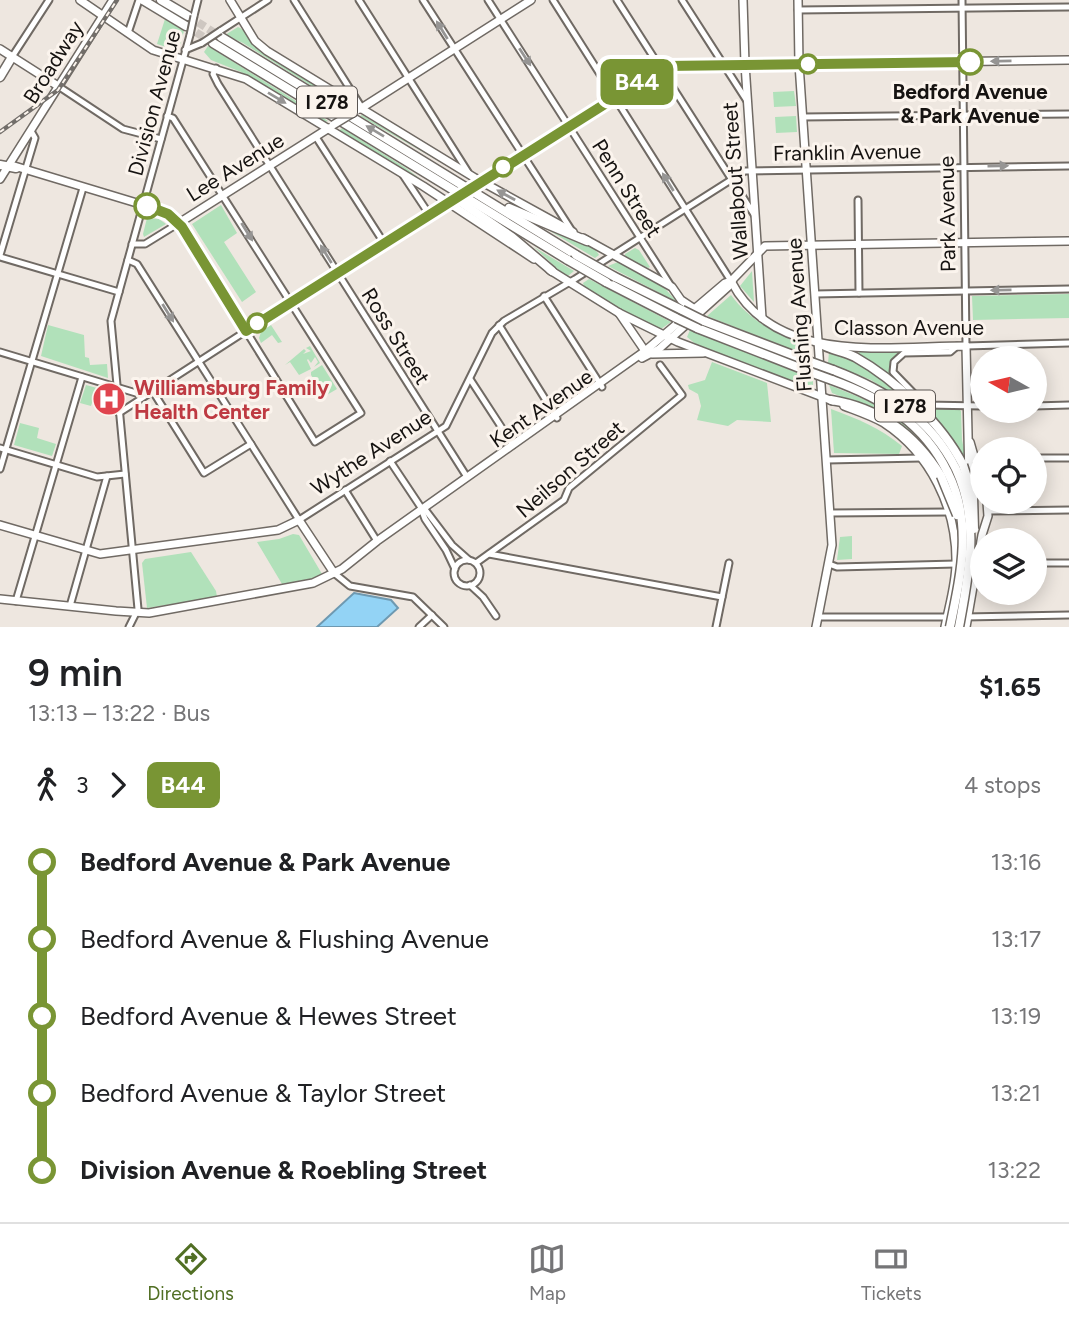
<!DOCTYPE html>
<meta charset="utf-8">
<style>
:root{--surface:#fff;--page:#f6f6f6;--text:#202124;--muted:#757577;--line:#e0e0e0;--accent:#516f24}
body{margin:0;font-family:Figtree,sans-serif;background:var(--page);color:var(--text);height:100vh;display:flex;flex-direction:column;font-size:26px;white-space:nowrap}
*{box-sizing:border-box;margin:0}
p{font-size:23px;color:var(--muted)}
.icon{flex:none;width:38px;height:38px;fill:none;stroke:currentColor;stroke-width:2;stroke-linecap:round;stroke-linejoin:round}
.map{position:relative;height:627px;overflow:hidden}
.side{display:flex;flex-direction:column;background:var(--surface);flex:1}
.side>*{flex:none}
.badge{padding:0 14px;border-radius:10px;font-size:24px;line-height:46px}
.needle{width:46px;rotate:278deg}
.tools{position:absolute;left:970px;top:346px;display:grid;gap:14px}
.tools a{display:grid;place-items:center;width:77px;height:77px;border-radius:50%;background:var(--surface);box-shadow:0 4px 18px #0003;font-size:35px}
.map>.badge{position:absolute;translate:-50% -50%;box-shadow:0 0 0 4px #fff}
.legs{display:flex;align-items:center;gap:10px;height:77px;padding:0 28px;font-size:23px}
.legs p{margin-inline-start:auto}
.overview{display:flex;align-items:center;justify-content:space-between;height:119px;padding:0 28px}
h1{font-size:38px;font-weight:600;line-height:52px}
ul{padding:0 28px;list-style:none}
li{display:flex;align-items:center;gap:24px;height:77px;font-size:26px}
li i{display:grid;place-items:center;width:10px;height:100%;margin:0 9px;background:currentColor}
li i::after{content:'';width:18px;height:18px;margin:-9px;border:5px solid;border-radius:50%;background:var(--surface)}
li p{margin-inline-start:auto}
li:first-child i{background:linear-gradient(#0000 50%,currentColor 0)}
li:last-child i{background:linear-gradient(currentColor 50%,#0000 0)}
.menu{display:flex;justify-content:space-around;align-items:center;height:98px;border-top:2px solid var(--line);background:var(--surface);font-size:19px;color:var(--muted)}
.menu a{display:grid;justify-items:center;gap:4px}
.menu .active{color:var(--accent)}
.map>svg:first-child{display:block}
</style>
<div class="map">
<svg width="1069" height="627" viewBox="0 0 1069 627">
<rect width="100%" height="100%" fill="#eee7e0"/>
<g fill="#b1e1ba">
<path d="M165 19 184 31 178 51 157 44Z"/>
<path d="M238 27C248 31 255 45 263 53L350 107 347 108 243 43 225 35Z"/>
<path d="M208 46 328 121 325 122 241 72 211 60 204 52Z"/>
<path d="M794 91 796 106 774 107 773 92Z"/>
<path d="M362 115 470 179 360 116Z"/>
<path d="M796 116 797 132 776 133 775 117Z"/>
<path d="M342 128 406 168 428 185 339 131Z"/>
<path d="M221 205 237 233 224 242 256 292 242 302 192 224Z"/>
<path d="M147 218 159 219 166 224 144 237 143 234Z"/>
<path d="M545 228C558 231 594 243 599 255L595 258Z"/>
<path d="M534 247 574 271 568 276 563 274Z"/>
<path d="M635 248 639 250 650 267 648 268 625 257V254Z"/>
<path d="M618 262 661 284 677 302 608 266Z"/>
<path d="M752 271 754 302 740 286Z"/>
<path d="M589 279 671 322 661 329 638 319 585 289 583 283Z"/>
<path d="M1069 294V318L973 320 972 296Z"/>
<path d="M731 295C750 321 778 335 808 346L811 357 707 316Z"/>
<path d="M48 325 84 335 85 357 89 358 90 365 107 364 108 378 41 356Z"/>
<path d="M271 325 282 342 278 343 272 335 261 343 259 338 261 332Z"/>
<path d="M690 330 813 379V388L810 389 698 346 687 337Z"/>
<path d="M310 346 320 363 314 367 318 362 315 357 311 363 308 359 307 360 311 369 299 375 290 362 285 365 304 349 306 351 303 354 311 351 306 348Z"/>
<path d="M900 351C891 360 889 365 891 376L888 377 858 354 859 352Z"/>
<path d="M829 352C862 357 891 385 914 408L871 380 828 363Z"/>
<path d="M712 362 767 383 771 422 737 420 728 426 697 420 701 406 698 394 689 389 688 385 705 380Z"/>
<path d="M322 365 337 389 325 396 311 375V372Z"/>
<path d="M86 385 97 388 91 406 80 403Z"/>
<path d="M829 385C875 403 899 412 930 452L903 426 882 413 832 393Z"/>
<path d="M924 407 959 409 961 411 962 440 967 464 945 431Z"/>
<path d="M831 409C858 419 880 428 902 446L899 454 834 453Z"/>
<path d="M20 423 39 428 37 438 56 444 52 456 14 445Z"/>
<path d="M293 534 299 535 322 574 316 578 282 584 257 542 279 539Z"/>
<path d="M852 536V559L837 560 840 537Z"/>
<path d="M191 552 216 591 217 597 147 608 142 563 145 559Z"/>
</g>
<path fill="#93d3f5" stroke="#6e99b1" stroke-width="2" d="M354 593 391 600 398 608 377 627H317Z"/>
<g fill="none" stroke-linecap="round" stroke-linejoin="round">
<g stroke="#cec7c1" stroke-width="8" stroke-dasharray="8 4" stroke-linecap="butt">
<path d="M188 16 221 37"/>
<path d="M186 26 213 43"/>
</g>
<defs>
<g id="minor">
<path d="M294 0 362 108"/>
<path d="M359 0 468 172"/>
<path d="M423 0 572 231"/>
<path d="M488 0 671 286"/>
<path d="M553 0 731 281"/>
<path d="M617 0 755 216"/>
<path d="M682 0 747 101"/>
<path d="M962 0 966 346 1069 343"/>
<path d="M798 10 1069 7"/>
<path d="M194 16 198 0"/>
<path d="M220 31 268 0"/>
<path d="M128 33 139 0"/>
<path d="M185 50 202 43"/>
<path d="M12 57 49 0"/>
<path d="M216 68 213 74 218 84 467 477"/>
<path d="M58 86 123 129 161 139"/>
<path d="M803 117 1069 114"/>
<path d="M316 137 384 243"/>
<path d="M403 175 429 214"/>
<path d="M858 200 859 293"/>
<path d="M132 244H145L179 223"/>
<path d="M0 255 35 138 31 131"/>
<path d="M0 257 119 292"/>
<path d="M128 260 137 264 299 520 446 426 492 333 504 321 575 279 745 171 1069 166"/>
<path d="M815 294 1069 289"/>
<path d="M544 296 602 387"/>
<path d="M499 325 557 418"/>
<path d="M957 346 950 352 904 353 894 362 893 372 925 405 982 406"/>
<path d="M0 352 136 393 152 390"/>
<path d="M470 379 513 445"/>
<path d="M152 390 204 473 251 444"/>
<path d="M1034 406 1069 405"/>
<path d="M119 413 246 331 315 442 361 413 173 118 167 116"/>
<path d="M0 448 97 477 125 474"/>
<path d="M1034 458H1069"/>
<path d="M827 460 921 458"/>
<path d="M390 461 420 506 425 519 446 550 455 569"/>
<path d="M0 469 83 188"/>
<path d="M345 490 377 541"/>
<path d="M424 508 452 545 469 560"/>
<path d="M988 511 1069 510"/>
<path d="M830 513 948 512"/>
<path d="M489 554 722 597"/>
<circle cx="467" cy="573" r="13"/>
<path d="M476 563 564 500 569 488 682 395 660 365"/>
<path d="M1034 563H1069"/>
<path d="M829 564 837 567 956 564"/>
<path d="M334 573 350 586 413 597 444 627"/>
<path d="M470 585 483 597 496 616"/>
<path d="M16 601 82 377"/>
<path d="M70 606 107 476"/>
<path d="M818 617H948"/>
<path d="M965 617 1069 615"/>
<path d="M129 627 138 609 111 321 190 35"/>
<path d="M419 627 432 615"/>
<path d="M716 627 729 563"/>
</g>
<g id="major">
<path d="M80 0 153 50 246 79 423 186 534 259"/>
<path d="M230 0 255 41 267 51 475 178 573 232"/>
<path d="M743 0 745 64 762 318"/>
<path d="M798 0 799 64 832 545 816 627"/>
<path d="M0 49 58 86"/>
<path d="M360 109 531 0"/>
<path d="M11 165 160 210 175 219 182 227 246 331 451 200"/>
<path d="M0 179 113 0"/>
<path d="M477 183 665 66 1069 60"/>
<path d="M179 223 329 128"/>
<path d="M583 238 672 287 681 300 696 310"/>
<path d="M550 270 619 313 678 342 833 401"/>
<path d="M731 281C775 366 887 346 966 346L969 479"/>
<path d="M619 313 645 351"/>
<path d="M652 354 703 353"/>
<path d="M642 358 659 349 728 287 734 278 765 246 1069 241"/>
<path d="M844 406C857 411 872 416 884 423 930 453 957 508 956 563 956 584 949 606 945 627"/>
<path d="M970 442 982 484"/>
<path d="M0 525 100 554 278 530 299 520 334 573"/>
<path d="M0 599 116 611 149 613 313 583 342 569 377 541 645 351 725 283 731 281"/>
<path d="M966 627 982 535 988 516 987 502"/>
</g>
<g id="highway">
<path d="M143 0 186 26"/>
<path d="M161 0 188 16"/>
<path d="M221 37 576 255"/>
<path d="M213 43 568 260"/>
<path d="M0 77 12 57"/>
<path d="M0 165 16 168"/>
<path d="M453 197 512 237 552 271"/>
<path d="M509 208 587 241"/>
<path d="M615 277 682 310"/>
<path d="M606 282 676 318"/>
<path d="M704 321 811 362"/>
<path d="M697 328 810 372"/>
<path d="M819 343C830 350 843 351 855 357 896 380 942 424 963 465"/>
<path d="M833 370C885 390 930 417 956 469"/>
<path d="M832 380C882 398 924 423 948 473"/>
<path d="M831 400C880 408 915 434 941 476"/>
</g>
</defs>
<use href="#minor" stroke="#706a64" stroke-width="9"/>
<use href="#major" stroke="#706a64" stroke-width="10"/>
<use href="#highway" stroke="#706a64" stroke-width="11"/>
<use href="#minor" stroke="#fff" stroke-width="5"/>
<use href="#major" stroke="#fff" stroke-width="7"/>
<use href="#highway" stroke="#fff" stroke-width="8"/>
<defs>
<path id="rail" d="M0 132 58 90 117 0"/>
</defs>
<use href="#rail" stroke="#726e6a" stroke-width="4.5"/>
<use href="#rail" stroke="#fbf4ed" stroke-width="2" stroke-dasharray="5" stroke-linecap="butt"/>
<defs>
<g id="minor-bridge">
<path d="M190 35 194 16"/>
<path d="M202 43 220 31"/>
</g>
<g id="major-bridge">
<path d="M333 125 356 111"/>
<path d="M451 200 477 183"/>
</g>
<g id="highway-bridge">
<path d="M576 255 615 277"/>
<path d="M568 260 606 282"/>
<path d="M682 310 704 321"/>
<path d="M676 318 697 328"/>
<path d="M811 362 833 370"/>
<path d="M810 372 832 380"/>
<path d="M963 465 973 496 974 529"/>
<path d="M956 469C980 521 969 573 959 627"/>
<path d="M948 473C973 523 961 574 950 627"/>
<path d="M941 476 957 515"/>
</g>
</defs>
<use href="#minor-bridge" stroke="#706a64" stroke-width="9" stroke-linecap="butt"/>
<use href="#major-bridge" stroke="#706a64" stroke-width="10" stroke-linecap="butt"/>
<use href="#highway-bridge" stroke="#706a64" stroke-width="11" stroke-linecap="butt"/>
<use href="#minor-bridge" stroke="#fff" stroke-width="5"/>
<use href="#major-bridge" stroke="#fff" stroke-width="7"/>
<use href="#highway-bridge" stroke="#fff" stroke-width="8"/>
</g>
<defs><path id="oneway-solid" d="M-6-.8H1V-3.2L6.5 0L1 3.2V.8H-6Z" transform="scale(1.75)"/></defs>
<g fill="#969594">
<use href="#oneway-solid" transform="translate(442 30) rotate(-122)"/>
<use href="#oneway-solid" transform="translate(525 57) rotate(57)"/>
<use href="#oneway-solid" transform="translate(1001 61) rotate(179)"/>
<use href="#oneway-solid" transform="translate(277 98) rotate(31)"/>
<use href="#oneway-solid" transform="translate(375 131) rotate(-149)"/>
<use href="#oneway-solid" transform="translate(998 166) rotate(-1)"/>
<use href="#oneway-solid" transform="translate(668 182) rotate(-122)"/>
<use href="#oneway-solid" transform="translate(506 195) rotate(-151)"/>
<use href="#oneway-solid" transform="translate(247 232) rotate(58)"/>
<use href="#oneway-solid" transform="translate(326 254) rotate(-122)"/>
<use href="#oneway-solid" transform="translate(1001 290) rotate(179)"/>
<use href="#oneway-solid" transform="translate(168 313) rotate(58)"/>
</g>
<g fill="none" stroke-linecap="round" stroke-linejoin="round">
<defs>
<path id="line-1" d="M147 206 168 214 182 227 246 331 665 66 970 62"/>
</defs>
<use href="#line-1" stroke="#fff" stroke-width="16"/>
<use href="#line-1" stroke="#799534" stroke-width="10"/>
</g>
<defs>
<symbol id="hospital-disc" viewBox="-11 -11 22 22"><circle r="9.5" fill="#e0444e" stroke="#fbf4ed"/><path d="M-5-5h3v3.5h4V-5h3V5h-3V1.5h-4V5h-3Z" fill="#fff"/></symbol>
</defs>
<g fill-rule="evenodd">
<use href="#hospital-disc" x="90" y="380" width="38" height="38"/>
</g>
<g fill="#fff" stroke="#799534" stroke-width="3.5">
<circle cx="970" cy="62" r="12"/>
<circle cx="808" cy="64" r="9"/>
<circle cx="503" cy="167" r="9"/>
<circle cx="147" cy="206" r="12"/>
<circle cx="257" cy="323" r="9"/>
</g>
<g text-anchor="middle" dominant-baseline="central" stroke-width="6" stroke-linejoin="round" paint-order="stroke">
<g fill="#fbf4ed" stroke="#5b5653" stroke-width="2">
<rect x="297" y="86.5" width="60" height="31" rx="5"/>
<rect x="875" y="390.5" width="60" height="31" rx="5"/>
</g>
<g font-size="19" font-weight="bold" fill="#161311">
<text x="327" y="102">I 278</text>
<text x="905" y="406">I 278</text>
</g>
<g font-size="21" fill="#161311" stroke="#fbf4ed">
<text transform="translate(53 62) rotate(-58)">Broadway</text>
<text transform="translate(154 103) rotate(-75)">Division Avenue</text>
<text transform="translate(847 152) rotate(-1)">Franklin Avenue</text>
<text transform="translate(235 167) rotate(-32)">Lee Avenue</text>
<text transform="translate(735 181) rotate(-94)">Wallabout Street</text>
<text transform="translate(627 188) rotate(58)">Penn Street</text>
<text transform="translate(947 214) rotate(-91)">Park Avenue</text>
<text transform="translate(799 315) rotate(-94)">Flushing Avenue</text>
<text x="909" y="327">Classon Avenue</text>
<text transform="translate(396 336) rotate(58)">Ross Street</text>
<text transform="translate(541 408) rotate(-35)">Kent Avenue</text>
<text transform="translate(371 452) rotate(-33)">Wythe Avenue</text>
<text transform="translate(570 469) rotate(-41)">Neilson Street</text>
</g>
<g font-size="21" font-weight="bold" fill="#161311" stroke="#fbf4ed">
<text x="970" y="91">Bedford Avenue<tspan x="970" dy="24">&amp; Park Avenue</tspan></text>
</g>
<g font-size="21" font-weight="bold" fill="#be3a42" stroke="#fbf4ed" text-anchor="start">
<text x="134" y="387">Williamsburg Family<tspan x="134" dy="24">Health Center</tspan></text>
</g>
</g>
</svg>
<div class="tools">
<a><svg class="needle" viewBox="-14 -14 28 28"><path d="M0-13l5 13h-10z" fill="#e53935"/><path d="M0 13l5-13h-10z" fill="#757577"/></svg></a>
<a><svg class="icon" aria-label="locate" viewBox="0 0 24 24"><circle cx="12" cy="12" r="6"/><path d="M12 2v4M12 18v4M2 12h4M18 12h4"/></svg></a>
<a><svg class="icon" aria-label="layers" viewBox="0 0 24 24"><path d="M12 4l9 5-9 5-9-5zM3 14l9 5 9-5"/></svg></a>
</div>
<b class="badge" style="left:637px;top:82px;background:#799534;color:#fff">B44</b>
</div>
<section class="side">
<div class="overview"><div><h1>9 min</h1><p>13:13 – 13:22 · Bus</p></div><b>$1.65</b></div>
<div class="legs"><svg class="icon" aria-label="walk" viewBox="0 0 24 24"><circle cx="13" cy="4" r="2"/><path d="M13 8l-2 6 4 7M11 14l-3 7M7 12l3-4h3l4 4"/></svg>3<svg class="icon" aria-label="forward" viewBox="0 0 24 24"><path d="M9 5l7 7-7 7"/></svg><b class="badge" style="background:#799534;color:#fff">B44</b><p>4 stops</p></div>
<ul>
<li><i style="color:#799534"></i><b>Bedford Avenue &amp; Park Avenue</b><p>13:16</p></li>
<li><i style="color:#799534"></i><span>Bedford Avenue &amp; Flushing Avenue</span><p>13:17</p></li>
<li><i style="color:#799534"></i><span>Bedford Avenue &amp; Hewes Street</span><p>13:19</p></li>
<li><i style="color:#799534"></i><span>Bedford Avenue &amp; Taylor Street</span><p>13:21</p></li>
<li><i style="color:#799534"></i><b>Division Avenue &amp; Roebling Street</b><p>13:22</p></li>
</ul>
</section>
<nav class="menu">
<a class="active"><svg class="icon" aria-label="directions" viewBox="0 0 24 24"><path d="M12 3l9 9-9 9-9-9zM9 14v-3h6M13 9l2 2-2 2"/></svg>Directions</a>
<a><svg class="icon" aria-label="map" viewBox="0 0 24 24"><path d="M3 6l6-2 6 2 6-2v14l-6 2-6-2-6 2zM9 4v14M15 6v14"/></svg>Map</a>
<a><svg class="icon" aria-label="tickets" viewBox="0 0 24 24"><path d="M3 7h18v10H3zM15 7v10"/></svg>Tickets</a>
</nav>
